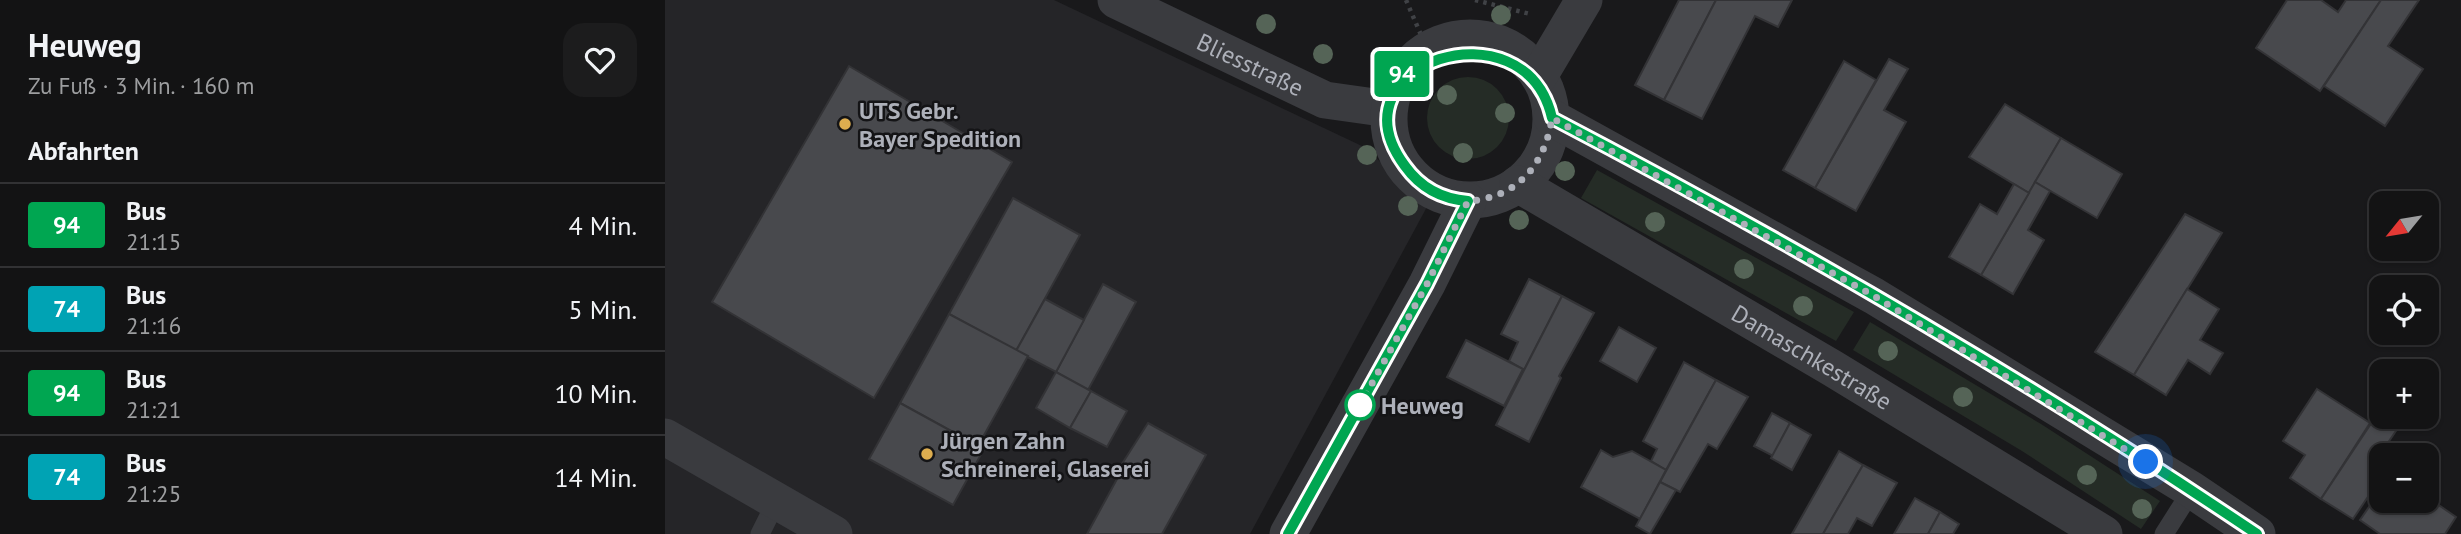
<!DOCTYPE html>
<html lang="de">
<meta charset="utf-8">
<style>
:root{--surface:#131314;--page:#1c1c1d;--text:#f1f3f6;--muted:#9d9ea0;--line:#323234}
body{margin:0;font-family:"PT Sans",sans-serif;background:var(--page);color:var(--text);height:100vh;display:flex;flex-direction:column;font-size:26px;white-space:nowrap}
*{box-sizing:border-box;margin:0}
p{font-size:23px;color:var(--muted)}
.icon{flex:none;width:38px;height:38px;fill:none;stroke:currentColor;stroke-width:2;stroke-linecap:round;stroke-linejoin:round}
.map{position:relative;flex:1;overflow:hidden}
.details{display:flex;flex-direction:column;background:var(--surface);width:665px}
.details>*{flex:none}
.badge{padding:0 14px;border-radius:5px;font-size:24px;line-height:46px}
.needle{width:46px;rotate:240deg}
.fabs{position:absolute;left:1704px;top:191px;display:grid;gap:14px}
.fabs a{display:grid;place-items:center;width:70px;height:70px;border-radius:14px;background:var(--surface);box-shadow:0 2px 5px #0004,0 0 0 2px var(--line);font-size:35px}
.you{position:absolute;width:35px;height:35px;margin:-18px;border:5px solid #fff;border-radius:50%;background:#1a73e8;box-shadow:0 0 0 10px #1a73e833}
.map>.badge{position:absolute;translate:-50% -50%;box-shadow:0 0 0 4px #fff}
h2{padding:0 28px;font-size:26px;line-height:63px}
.round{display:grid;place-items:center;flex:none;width:74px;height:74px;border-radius:21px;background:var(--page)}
.summary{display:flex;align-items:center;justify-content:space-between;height:119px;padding:0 28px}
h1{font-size:33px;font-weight:700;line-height:52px}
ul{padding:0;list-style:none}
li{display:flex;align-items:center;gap:21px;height:84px;padding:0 28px;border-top:2px solid var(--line)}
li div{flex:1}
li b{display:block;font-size:26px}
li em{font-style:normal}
li .badge{min-width:77px;font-weight:700;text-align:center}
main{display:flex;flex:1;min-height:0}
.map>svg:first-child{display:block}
</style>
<main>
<section class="details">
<div class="summary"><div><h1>Heuweg</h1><p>Zu Fuß · 3 Min. · 160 m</p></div><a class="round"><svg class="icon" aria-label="heart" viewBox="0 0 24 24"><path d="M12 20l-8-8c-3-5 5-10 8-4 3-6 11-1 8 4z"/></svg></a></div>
<h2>Abfahrten</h2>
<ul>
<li><span class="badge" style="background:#00a651;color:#fff">94</span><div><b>Bus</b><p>21:15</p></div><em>4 Min.</em></li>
<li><span class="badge" style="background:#00a3b4;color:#fff">74</span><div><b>Bus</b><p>21:16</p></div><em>5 Min.</em></li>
<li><span class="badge" style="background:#00a651;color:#fff">94</span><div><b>Bus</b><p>21:21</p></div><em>10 Min.</em></li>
<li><span class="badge" style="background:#00a3b4;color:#fff">74</span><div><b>Bus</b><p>21:25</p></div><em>14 Min.</em></li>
</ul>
</section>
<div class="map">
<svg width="1796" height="534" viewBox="0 0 1796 534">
<rect width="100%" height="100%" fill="#19191b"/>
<path fill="#252528" d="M0 0H389L699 147 763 205 585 534H0Z"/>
<g fill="#252c26">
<circle cx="803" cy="118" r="41"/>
<path d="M932 170 1189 312 1171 341 916 198Z"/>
<path d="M1205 322 1376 424 1495 501 1476 529 1357 451 1188 350Z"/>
</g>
<g fill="#48494d" stroke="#333336" stroke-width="2">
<path d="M1014 0H1051L999 100 970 85Z"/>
<path d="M1051 0H1127L1113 27 1090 16 1037 119 999 100Z"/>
<path d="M1622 0H1656L1673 12 1681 0H1716L1655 91 1591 48Z"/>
<path d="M1716 0H1754L1723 46 1758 69 1720 126 1659 86Z"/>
<path d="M1224 59 1243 69 1219 110 1241 122 1191 211 1150 188Z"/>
<path d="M1179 61 1211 80 1150 188 1118 170Z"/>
<path d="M184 66 347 162 209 398 47 302Z"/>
<path d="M1340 104 1396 138 1364 193 1304 157Z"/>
<path d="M1396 138 1457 174 1432 218 1370 182Z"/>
<path d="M1370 182 1385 191 1363 230 1379 240 1348 294 1316 275Z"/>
<path d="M1349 184 1364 193 1316 275 1284 257 1315 204 1332 214Z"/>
<path d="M348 198 415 235 351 351 284 314Z"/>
<path d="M1520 214 1557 233 1469 375 1430 352Z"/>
<path d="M864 279 897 296 859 370 844 361 853 342 836 334Z"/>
<path d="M438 284 471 302 423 390 391 372Z"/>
<path d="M1522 289 1554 309 1535 340 1558 353 1545 374 1523 360 1501 395 1469 375Z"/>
<path d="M897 296 929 313 894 376 896 378 864 442 831 425Z"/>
<path d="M380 299 419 320 391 372 351 351Z"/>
<path d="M284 314 363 356 313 446 235 403Z"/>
<path d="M954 327 991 348 972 382 935 361Z"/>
<path d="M801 340 858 369 839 406 782 377Z"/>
<path d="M1019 362 1051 380 1001 470 986 461 992 449 978 441Z"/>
<path d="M391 372 426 391 405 428 371 408Z"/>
<path d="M1051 380 1083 397 1052 449 1043 444 1015 492 995 482Z"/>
<path d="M1652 389 1705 423 1656 499 1625 478 1640 455 1618 441Z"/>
<path d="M426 391 462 411 442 447 405 428Z"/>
<path d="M235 403 319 449 288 505 204 459Z"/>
<path d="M1717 407V416H1741L1712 459 1717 463V476L1688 519 1656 499Z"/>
<path d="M1107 413 1125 423 1108 456 1089 446Z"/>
<path d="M483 423 541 455 497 534H422L458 468 455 467Z"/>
<path d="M1125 423 1146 435 1127 470 1106 458Z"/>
<path d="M936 450 948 457 967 451 1001 470 975 519 916 487Z"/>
<path d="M1174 451 1198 465 1158 534H1127Z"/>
<path d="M1198 465 1232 483 1207 526 1192 518 1183 534H1158Z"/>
<path d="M995 482 1011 490 985 534 971 526Z"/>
<path d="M1717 488V500H1747L1752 504 1754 500H1762V497L1791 517 1780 534H1715L1695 520Z"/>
<path d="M1250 498 1275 512 1263 534H1229Z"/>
<path d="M1275 512 1294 524 1288 534H1263Z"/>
</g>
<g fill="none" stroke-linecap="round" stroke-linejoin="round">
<g stroke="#404246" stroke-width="4.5" stroke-dasharray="3.5 5" stroke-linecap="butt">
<path d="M741 0 762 49"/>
<path d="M810 0 865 14"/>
</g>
<g stroke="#3a3b3f" stroke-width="19">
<path d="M95 534 111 502"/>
<path d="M1499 534 1527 490"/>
</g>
<g stroke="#3a3b3f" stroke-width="37">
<path id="s1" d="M451 0 660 100 724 109"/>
<circle cx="805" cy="119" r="81"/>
<path d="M874 76 919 0"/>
<path d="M887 118 1209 296 1527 490 1592 534"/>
<path id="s2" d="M853 184 1167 368 1439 534"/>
<path d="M0 437 169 534"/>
<path d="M623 534 762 284 803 201"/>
</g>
</g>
<g fill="#556457">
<circle cx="836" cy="15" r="10"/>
<circle cx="601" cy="24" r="10"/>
<circle cx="658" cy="54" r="10"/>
<circle cx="782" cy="95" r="10"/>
<circle cx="840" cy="113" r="10"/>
<circle cx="798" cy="153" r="10"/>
<circle cx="702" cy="155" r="10"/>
<circle cx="900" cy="171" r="10"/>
<circle cx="743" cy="206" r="10"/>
<circle cx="854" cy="220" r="10"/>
<circle cx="990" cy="222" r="10"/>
<circle cx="1079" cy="269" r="10"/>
<circle cx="1138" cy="306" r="10"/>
<circle cx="1223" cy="351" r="10"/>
<circle cx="1298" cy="397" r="10"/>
<circle cx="1422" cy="475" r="10"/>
<circle cx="1477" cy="509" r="10"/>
</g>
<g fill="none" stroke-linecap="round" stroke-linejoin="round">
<defs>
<path id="line" d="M623 534 762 284 803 201C777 199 755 187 740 166 663 63 860 0 887 118 1128 244 1366 382 1592 534"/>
</defs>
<use href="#line" stroke="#fff" stroke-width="16"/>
<use href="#line" stroke="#00a651" stroke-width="10"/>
<path stroke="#adb0b9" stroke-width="7" stroke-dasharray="0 12.6" d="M695 405 762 284 803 201C852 198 880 165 887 118L1209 296 1481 462"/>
</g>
<g fill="#ddad4f" stroke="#141416" stroke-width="2.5">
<circle cx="180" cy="124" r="7"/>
<circle cx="262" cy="454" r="7"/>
</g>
<circle fill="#fff" stroke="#00a651" stroke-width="3.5" cx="695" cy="405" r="14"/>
<g text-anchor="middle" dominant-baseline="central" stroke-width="5" stroke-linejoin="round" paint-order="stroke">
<g font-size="24" fill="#adb0b9" stroke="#141416">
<text stroke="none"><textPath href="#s1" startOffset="149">Bliesstraße</textPath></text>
<text stroke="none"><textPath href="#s2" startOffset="341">Damaschkestraße</textPath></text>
</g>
<g font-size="24" font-weight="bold" fill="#adb0b9" stroke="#141416" text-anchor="start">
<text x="194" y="110">UTS Gebr.<tspan x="194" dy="28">Bayer Spedition</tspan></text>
<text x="276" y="440">Jürgen Zahn<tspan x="276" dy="28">Schreinerei, Glaserei</tspan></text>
</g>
<g font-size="24" font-weight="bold" fill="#adb0b9" stroke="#141416" text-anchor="start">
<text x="716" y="405">Heuweg</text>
</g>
</g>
</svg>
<div class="fabs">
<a><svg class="needle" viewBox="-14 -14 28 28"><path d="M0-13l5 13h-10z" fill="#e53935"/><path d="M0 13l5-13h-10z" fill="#9d9ea0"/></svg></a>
<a><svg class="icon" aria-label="locate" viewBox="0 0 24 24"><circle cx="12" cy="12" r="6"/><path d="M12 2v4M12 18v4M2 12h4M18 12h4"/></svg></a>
<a>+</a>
<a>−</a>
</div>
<div class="you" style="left:1481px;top:462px"></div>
<b class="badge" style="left:737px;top:74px;background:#00a651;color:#fff">94</b>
</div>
</main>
